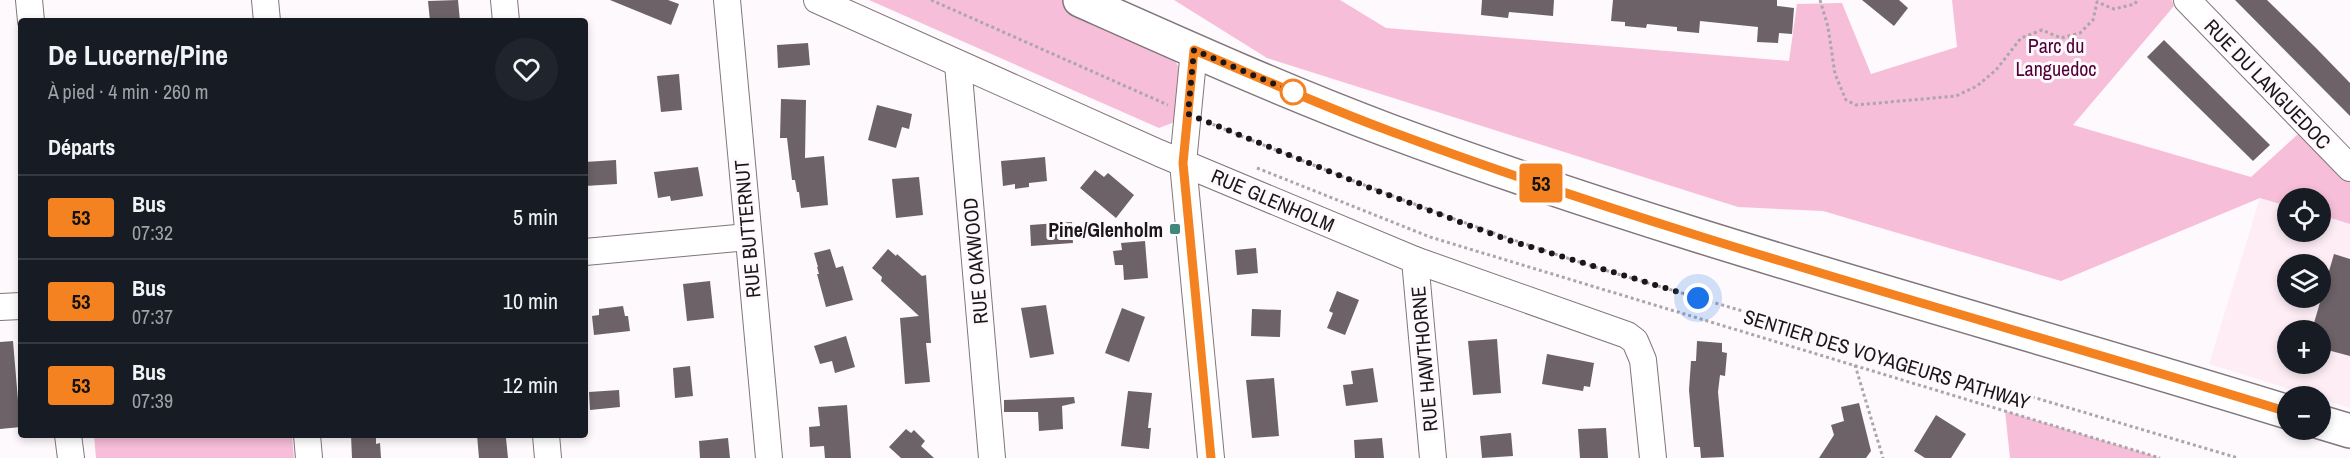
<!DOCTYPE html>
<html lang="fr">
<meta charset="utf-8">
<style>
:root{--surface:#171b24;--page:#20242c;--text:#f1f3f6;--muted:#9ea1a6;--line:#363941}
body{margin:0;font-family:"Archivo Narrow",sans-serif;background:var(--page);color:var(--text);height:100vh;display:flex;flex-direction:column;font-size:22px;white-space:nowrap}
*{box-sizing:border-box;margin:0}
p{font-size:20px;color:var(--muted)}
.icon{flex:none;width:33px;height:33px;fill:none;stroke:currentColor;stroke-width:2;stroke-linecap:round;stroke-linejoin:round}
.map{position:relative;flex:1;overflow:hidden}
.details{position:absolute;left:18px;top:18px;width:570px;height:420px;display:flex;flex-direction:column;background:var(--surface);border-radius:6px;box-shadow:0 3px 9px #0003}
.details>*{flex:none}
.badge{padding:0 12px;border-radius:4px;font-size:21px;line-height:39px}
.tools{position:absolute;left:2277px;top:188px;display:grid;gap:12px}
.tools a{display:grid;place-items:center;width:54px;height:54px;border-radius:50%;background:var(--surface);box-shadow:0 3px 9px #0003;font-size:30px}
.you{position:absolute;width:30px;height:30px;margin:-15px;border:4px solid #fff;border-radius:50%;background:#1a73e8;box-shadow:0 0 0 9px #1a73e833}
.map>.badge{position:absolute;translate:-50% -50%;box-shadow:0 0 0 3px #fff}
h2{padding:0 30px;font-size:22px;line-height:54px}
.round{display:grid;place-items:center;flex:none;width:63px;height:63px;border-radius:32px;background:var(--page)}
.overview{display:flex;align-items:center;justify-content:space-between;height:102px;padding:0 30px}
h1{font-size:28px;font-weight:700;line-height:45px}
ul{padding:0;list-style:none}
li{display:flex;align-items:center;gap:18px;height:84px;padding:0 30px;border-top:2px solid var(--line)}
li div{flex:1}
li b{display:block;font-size:22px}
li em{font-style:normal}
li .badge{min-width:66px;font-weight:700;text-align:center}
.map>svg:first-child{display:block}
</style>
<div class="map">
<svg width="2350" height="458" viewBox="0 0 2350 458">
<rect width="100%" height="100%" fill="#fef9fc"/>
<path fill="#feedf5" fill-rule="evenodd" d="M2260 198 2287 206 2288 231H2320L2321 215 2350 224V408L2321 399 2320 396H2312L2209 364ZM2288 264H2320V297H2288ZM2288 330H2320V363H2288Z"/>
<g fill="#f6bed9">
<path d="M869 0H1071L1168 49 1178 66 1180 80 1176 118 1172 123 1159 128Z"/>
<path d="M1174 0H1340L1386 28 1789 61 1797 4 1842 3 1871 74 1957 47 1952 0H2172L2174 6 2073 125 2251 177 2308 125 2350 168V224L2321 215 2320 198H2288L2287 206 2260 198 2061 281 1823 211 1738 207 1267 58Z"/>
<path d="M2005 411 2160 458H2010Z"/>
<path d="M94 435H292L294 458H96Z"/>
</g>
<g fill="#6c6267">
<path d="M458 0 460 21H430L428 1Z"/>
<path d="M610 0H668L679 4 671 25Z"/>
<path d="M1482 0H1554L1553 16 1509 12 1508 18 1481 15Z"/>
<path d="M1613 0H1777V6L1794 8 1792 34 1779 33 1778 43 1757 42 1758 27 1700 21 1699 33 1677 31V27L1647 24 1646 28 1625 26V22L1611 21Z"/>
<path d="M1862 0H1899L1908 8 1894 26Z"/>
<path d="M2235 0H2267L2316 48 2350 83V116Z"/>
<path d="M2164 40 2270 145 2253 161 2147 57Z"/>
<path d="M808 43 810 65 778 68 777 45Z"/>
<path d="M679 74 682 110 661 112 657 76Z"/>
<path d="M781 99 806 100 805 158 824 156 828 205 801 208 799 192H797L795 180H792L787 138H780Z"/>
<path d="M877 105 912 114 909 129 902 127 896 148 868 140Z"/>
<path d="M1045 157 1047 181 1029 183V187L1015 189V184L1003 186 1001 161Z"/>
<path d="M616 160 617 184 585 186V162Z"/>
<path d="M698 167 703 196 671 201 670 196 658 198 654 172Z"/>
<path d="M1095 170 1104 177 1108 173 1134 195 1116 218 1080 188Z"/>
<path d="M919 177 923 215 896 218 892 179Z"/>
<path d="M1072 222 1073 243 1031 246 1030 225Z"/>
<path d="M1145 241 1148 278 1124 280 1123 265H1115L1113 251 1122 250 1121 243Z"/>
<path d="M1256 248 1258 273 1237 275 1235 250Z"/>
<path d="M830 249 836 268 843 266 853 300 826 307 817 274H819L817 267H818L814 253Z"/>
<path d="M888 249 896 256 897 254 922 276 926 275 931 343H926L930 382 905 384 900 318 919 316 881 281 882 277 872 268Z"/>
<path d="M2334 254 2350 259V356L2320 348V330H2312Z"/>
<path d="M710 281 714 318 687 321 683 284Z"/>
<path d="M1337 291 1359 300 1345 335 1327 328 1333 313 1329 311Z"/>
<path d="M1046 305 1054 354 1030 358 1021 308Z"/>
<path d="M623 306 625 316H628L630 331 594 335 592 316 599 315V309Z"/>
<path d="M1122 308 1145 317 1129 362 1105 353Z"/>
<path d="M1252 309 1281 310 1280 337 1251 336Z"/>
<path d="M846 336 855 367 835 373 832 361 820 364 814 346Z"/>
<path d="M1497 339 1501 393 1473 395 1468 341Z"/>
<path d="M13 341 18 400H21V427L0 429V342Z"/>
<path d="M1697 341 1722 343V352L1727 353 1725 376 1720 375 1718 392 1724 457 1701 458 1700 447H1694L1689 390 1691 361H1696Z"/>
<path d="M1547 354 1594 363 1590 387 1584 386 1583 391 1542 384Z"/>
<path d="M690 366 693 396 675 398 673 368Z"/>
<path d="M1373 368 1378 402 1346 406 1343 385 1353 384 1351 371Z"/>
<path d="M1274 378 1279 436 1252 438 1246 380Z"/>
<path d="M619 390 620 407 590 410 589 392Z"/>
<path d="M1128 391 1152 393 1148 428H1151L1149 449 1121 446Z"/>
<path d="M1074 397 1075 403 1062 406 1063 429 1039 431 1038 412H1004V400Z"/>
<path d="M1859 403 1871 451 1866 458H1819L1834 435 1831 425 1844 421 1841 407Z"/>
<path d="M847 405 851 458H825L824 446 810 447 809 427 820 426 818 407Z"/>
<path d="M1936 415 1966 434 1951 458H1925L1914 451Z"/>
<path d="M1606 428 1608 458H1580L1578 429Z"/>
<path d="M906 429 911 433 914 430 925 441 921 446 934 458H901L889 447Z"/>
<path d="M1511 433 1513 456 1482 458 1480 436Z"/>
<path d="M351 435H376V444L380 443 381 458H352Z"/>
<path d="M477 435H502L503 438H506L508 458H479Z"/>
<path d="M728 438 730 458H700L699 441Z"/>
<path d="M1382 438 1384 458H1355L1354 440Z"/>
</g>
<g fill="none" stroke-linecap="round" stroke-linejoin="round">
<defs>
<g id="minor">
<path d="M29 0 31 21"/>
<path d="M265 0 267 21"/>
<path d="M504 0 506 21"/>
<path d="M727 0 769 458"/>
<path d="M817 0 1159 153 1415 260 1627 335 1635 341 1643 360 1653 458"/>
<path d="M2187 0 2350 168"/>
<path d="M1194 50 1183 163 1211 458"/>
<path d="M958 64 992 458"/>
<path d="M585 252 748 237"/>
<path d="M1415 260 1433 458"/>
<path d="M0 307 21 306"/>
<path d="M68 435 71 458"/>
<path d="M307 435 309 458"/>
<path d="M546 435 548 458"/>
</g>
<g id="major">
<path d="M1080 0C1181 45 1283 91 1387 130 1682 240 1987 319 2288 412"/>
<path d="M2320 422 2350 431"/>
</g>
</defs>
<use href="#minor" stroke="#81767b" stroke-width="28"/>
<use href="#major" stroke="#81767b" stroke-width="36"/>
<g stroke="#aba6a9" stroke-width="3" stroke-dasharray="3 3" stroke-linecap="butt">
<path d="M931 0 1168 105"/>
<path d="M1820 0 1828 27 1835 74 1846 100 1856 105 1956 96 1977 86 1996 70 2021 38 2042 30 2061 38 2080 33 2093 20 2097 2 2114 9 2135 4 2137 0"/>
<path d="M1207 122C1341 177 1473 229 1611 272L2238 458"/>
<path d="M1257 168 1430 237 2160 458"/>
<path d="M1855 365 1883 458"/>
</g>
<use href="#minor" stroke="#fff" stroke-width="26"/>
<use href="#major" stroke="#fff" stroke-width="33"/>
</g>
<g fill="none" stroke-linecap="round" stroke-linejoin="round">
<defs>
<path id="line" d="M1211 458 1183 163 1194 50C1258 77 1322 106 1387 130 1681 240 1987 319 2288 412"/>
</defs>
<use href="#line" stroke="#fff" stroke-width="14"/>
<use href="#line" stroke="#f58220" stroke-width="9"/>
<path stroke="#1b1618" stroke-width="6" stroke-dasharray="0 10.8" d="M1293 92 1194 50 1188 114 1378 191 1508 240 1698 298"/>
</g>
<circle fill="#fff" stroke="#f58220" stroke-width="3" cx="1293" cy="92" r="12"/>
<rect fill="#41877c" stroke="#fef9fc" stroke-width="2" x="1169" y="223" width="12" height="12" rx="3"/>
<g text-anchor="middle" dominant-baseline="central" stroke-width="6" stroke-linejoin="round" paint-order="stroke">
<g font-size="20" fill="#510035" stroke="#fef9fc">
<text x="2056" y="45">Parc du<tspan x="2056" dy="23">Languedoc</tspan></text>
</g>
<g font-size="20" fill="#1b1618" stroke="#fef9fc">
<text transform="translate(2268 84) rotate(46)">RUE DU LANGUEDOC</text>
<text transform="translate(1273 200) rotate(23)">RUE GLENHOLM</text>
<text transform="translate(747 229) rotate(-95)">RUE BUTTERNUT</text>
<text transform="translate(975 261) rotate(-95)">RUE OAKWOOD</text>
<text transform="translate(1424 359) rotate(-95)">RUE HAWTHORNE</text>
<text transform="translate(1887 359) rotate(17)">SENTIER DES VOYAGEURS PATHWAY</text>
</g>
<g font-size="20" font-weight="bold" fill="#1b1618" stroke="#fef9fc" text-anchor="end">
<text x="1163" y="229">Pine/Glenholm</text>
</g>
</g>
</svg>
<div class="tools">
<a><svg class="icon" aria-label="locate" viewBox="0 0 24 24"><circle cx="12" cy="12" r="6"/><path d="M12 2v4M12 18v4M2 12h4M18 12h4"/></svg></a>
<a><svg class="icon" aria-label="layers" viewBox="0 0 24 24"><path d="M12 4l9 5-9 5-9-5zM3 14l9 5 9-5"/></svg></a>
<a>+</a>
<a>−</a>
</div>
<div class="you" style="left:1698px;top:298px"></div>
<b class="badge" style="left:1541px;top:183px;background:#f58220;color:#111">53</b>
<section class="details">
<div class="overview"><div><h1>De Lucerne/Pine</h1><p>À pied · 4 min · 260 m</p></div><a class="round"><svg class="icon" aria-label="heart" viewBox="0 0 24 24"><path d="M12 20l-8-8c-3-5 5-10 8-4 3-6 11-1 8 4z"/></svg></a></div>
<h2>Départs</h2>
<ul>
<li><span class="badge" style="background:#f58220;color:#111">53</span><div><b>Bus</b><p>07:32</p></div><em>5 min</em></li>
<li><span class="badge" style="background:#f58220;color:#111">53</span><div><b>Bus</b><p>07:37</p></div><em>10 min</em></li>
<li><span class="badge" style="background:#f58220;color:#111">53</span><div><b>Bus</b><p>07:39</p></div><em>12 min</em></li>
</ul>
</section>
</div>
